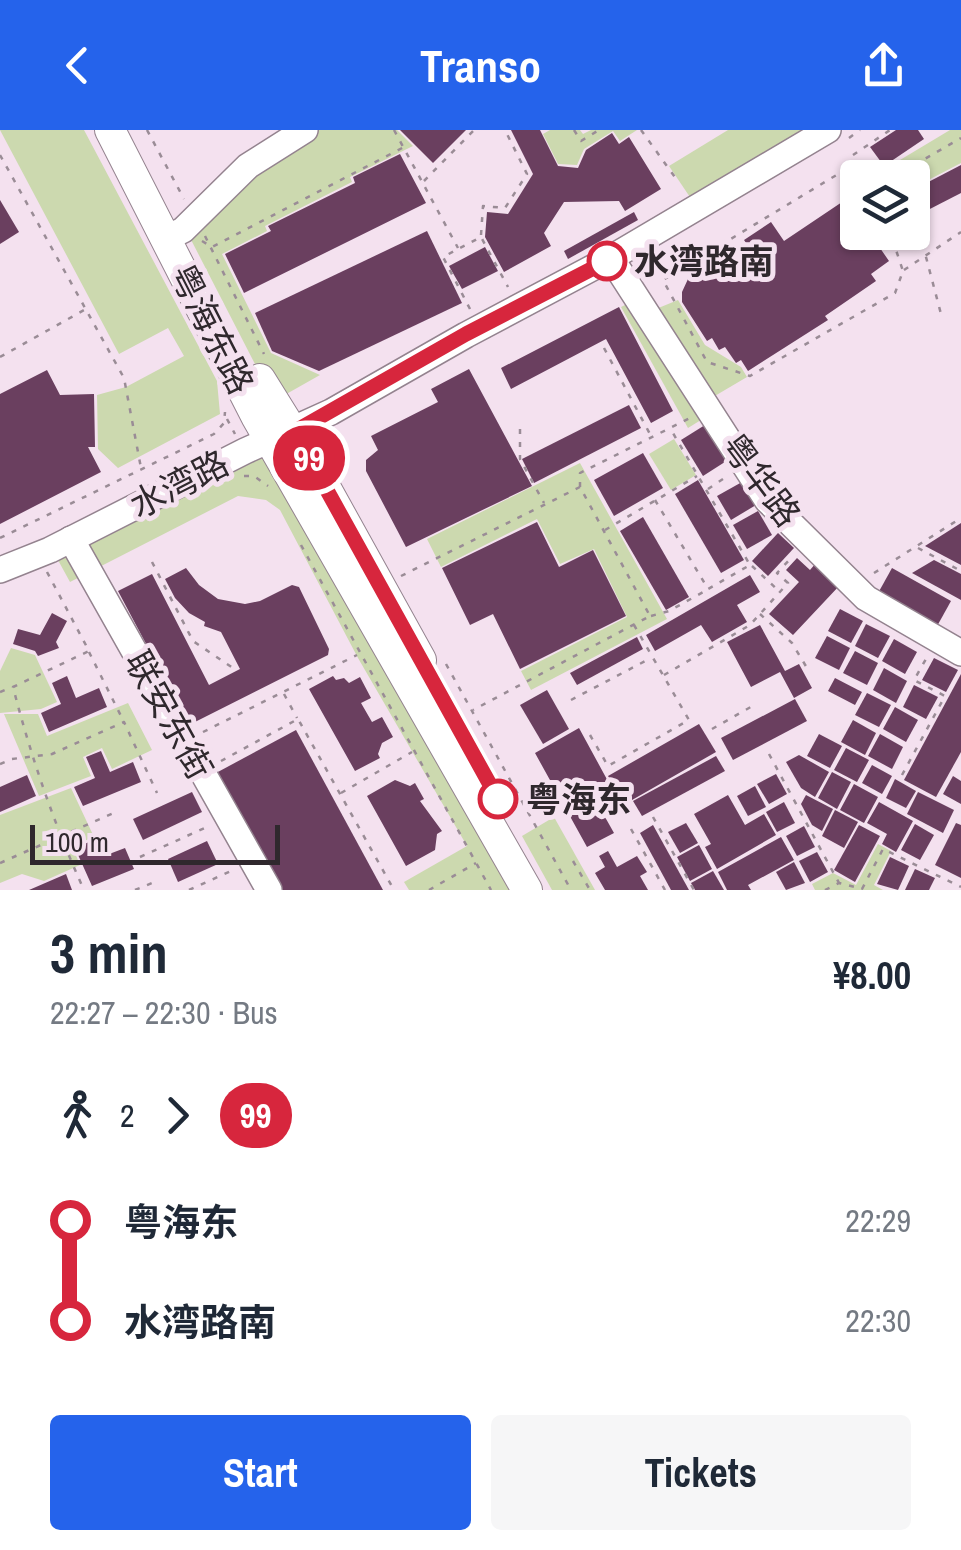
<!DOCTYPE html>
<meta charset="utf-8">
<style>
:root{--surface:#fff;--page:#f6f6f7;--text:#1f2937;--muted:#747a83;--accent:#2563eb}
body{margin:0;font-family:"Archivo Narrow","Noto Sans SC",sans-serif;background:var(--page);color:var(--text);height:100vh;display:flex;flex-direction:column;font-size:38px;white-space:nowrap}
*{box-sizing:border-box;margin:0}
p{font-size:32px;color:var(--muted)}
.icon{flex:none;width:55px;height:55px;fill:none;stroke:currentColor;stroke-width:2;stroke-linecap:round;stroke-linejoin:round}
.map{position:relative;height:760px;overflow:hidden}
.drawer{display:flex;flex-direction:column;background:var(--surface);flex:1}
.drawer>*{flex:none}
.badge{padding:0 20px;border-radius:32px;font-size:35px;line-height:65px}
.buttons{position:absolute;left:840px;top:30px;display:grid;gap:20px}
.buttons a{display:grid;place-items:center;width:90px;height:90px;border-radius:10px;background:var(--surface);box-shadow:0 2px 8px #0004;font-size:50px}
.scale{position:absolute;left:30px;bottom:25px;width:250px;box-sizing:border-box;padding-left:10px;border:5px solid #2f282d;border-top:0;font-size:28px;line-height:35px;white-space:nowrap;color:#2f282d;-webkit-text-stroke:8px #f4e1ef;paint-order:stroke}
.map>.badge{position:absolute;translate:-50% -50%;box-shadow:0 0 0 5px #fff}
.legs{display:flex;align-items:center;gap:15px;height:110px;padding:0 50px;font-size:32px}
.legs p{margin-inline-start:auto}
.overview{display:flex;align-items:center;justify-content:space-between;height:170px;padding:0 50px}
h1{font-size:55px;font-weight:800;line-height:75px}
.primary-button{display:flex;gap:20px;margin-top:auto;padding:20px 50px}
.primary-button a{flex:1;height:115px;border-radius:10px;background:var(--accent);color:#fff;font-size:40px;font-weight:800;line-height:115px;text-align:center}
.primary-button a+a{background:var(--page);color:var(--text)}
ul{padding:0 50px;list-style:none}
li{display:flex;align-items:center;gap:35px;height:100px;font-size:38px}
li i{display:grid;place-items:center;width:15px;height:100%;margin:0 12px;background:currentColor}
li i::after{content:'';width:25px;height:25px;margin:-12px;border:8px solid;border-radius:50%;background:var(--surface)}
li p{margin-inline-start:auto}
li:first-child i{background:linear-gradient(#0000 50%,currentColor 0)}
li:last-child i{background:linear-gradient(currentColor 50%,#0000 0)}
header{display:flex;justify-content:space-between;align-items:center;height:130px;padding:0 50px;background:var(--accent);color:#fff;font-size:45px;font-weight:800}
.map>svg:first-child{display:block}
</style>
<header><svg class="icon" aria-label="back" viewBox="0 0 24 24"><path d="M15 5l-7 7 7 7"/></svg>Transo<svg class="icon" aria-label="share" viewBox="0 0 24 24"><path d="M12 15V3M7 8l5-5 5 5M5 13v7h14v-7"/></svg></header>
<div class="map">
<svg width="961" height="760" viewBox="0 0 961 760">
<rect width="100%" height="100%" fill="#f4e1ef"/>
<g fill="#ccd9af">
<path d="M0 0H84L217 251 220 284 118 338 98 319 97 265 126 257 184 226 168 198 119 224Z"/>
<path d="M314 0H397L413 16 350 47 352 52 265 96 267 101 222 124 271 223 320 245 274 271 186 100Z"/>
<path d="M550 0H580L583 4 591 0H637L620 11 613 1 584 19 577 35 558 34 543 4Z"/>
<path d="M728 0H841L700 82 669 36Z"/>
<path d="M950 0H961V33L913 58 912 48 876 47 875 45Z"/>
<path d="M635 170 709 285 688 298 621 177Z"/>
<path d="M678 170 705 215 741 237 747 247 708 270 651 181Z"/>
<path d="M674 309 696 345 671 360 649 324Z"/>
<path d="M269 317 522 760H409L404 752 467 716 358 528 280 380 266 370 238 366 70 452 53 421Z"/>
<path d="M580 333 667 489 531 560 521 541 627 487 594 419 560 434 537 389 441 437 427 409Z"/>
<path d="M11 518 35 525 57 572 41 579 0 583V541Z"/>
<path d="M128 573 152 620 112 639 102 618 83 627 91 646 39 666 4 584H38L47 606Z"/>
<path d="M71 658 94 707 72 716 80 735 44 751 22 744 0 753V685Z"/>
<path d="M554 687 595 760H552L522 706Z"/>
<path d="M878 714 891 721 874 755 883 760H815L812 754 833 743 856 755Z"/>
</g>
<g fill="#6a3f5f">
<path d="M400 0H466L433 33Z"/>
<path d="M511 0H540L558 36 578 38 586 20 612 3 619 14 629 7 661 59 625 81 619 71 564 72 544 103 551 116 504 142 485 107 487 82 508 84 533 44Z"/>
<path d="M896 0H918L924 9 884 36 870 17Z"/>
<path d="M400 24 426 73 244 163 225 124 271 101 268 96 355 53 353 47Z"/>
<path d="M961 35V63L924 82 913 60Z"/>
<path d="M854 64 858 69V102H879L887 114 880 118 889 131 871 144 876 151 825 186 828 190 748 241 741 230 736 233 725 217 719 220 712 208 707 211 682 172V162L688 149 699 142H708L722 151 757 129 744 110 771 92 784 111Z"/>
<path d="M0 70 19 102 0 114Z"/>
<path d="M634 82 638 90 568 129 564 121Z"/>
<path d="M427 101 462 173 319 241 272 221 255 183Z"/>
<path d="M485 117 498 141 462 159 449 136Z"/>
<path d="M619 177 673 281 651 293 606 209 511 259 501 238Z"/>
<path d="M469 239 532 356 406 417 366 341V330L378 320 371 306 438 272 431 259Z"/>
<path d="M47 240 60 265 94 264 95 317H88L101 342 0 394V264Z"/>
<path d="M629 275 641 298 534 353 522 329Z"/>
<path d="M705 295 728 330 703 346 681 310Z"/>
<path d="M643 323 663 358 614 386 594 350Z"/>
<path d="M698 350 744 430 721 443 675 364Z"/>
<path d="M742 352 756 375 731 390 717 366Z"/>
<path d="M758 381 772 405 747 419 733 395Z"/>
<path d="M643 387 689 467 666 480 620 401Z"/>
<path d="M537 392 559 437 593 420 626 486 520 539 493 484 470 495 442 438Z"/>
<path d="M961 393V435L925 416Z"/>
<path d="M778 403 794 418 768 446 752 431Z"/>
<path d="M797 428 810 440 816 433 840 455 793 505 769 484 799 452 786 440Z"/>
<path d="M934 430 961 444V470L912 443Z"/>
<path d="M186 438 199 455 218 469 245 474 260 471 292 455 299 457 329 519 328 525 189 595 118 461 152 444 209 555 240 539 221 502 204 496 205 492 189 483 175 468 165 449Z"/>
<path d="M892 438 951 471 936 498 877 465Z"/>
<path d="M750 445 760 462 737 475 747 492 712 512 701 495 655 521 646 505Z"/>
<path d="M840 479 863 491 851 513 828 501Z"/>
<path d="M52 483 67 491 56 512 59 518 38 526 35 521 13 514 18 499 40 505Z"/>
<path d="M866 494 890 506 878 528 855 516Z"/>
<path d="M760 495 785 541 799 534 812 558 794 568 780 542 751 557 727 512Z"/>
<path d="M827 506 850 518 839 540 815 528Z"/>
<path d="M637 507 643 519 577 555 570 543Z"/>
<path d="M894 509 917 522 905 544 882 531Z"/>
<path d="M855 521 878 533 867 555 843 543Z"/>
<path d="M934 528 958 540 946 562 922 550Z"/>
<path d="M884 538 907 551 896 573 873 560Z"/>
<path d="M961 544V622L936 667 904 650Z"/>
<path d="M67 546 76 568 99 558 107 577 49 602 41 583 61 574 52 553Z"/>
<path d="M333 546 336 550 344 548 349 553 360 547 371 568 361 573 372 592 382 587 393 607 382 613 378 624 380 628 355 641 309 559Z"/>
<path d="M835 548 862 562 855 575 828 561Z"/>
<path d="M914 555 938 567 926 589 903 577Z"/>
<path d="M547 560 569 599 543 614 520 575Z"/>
<path d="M867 563 891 575 879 597 855 585Z"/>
<path d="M795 569 807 591 733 630 721 608Z"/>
<path d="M895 577 918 590 906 612 883 599Z"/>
<path d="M853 590 876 603 865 625 841 612Z"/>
<path d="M699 594 716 622 625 674 608 646Z"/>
<path d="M579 598 622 677 605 687 614 703 587 717 535 623Z"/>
<path d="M296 600 383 760H280L216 643Z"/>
<path d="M819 604 842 616 830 638 807 626Z"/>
<path d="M880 604 903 617 892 639 868 626Z"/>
<path d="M846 618 869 630 857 652 834 640Z"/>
<path d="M101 621 110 642 133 632 141 652 83 676 74 657 95 648 86 627Z"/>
<path d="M799 625 829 642 815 667 801 658 786 632Z"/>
<path d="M716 626 725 641 642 686 633 671Z"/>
<path d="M872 635 892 646 882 664 862 653Z"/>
<path d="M832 642 851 652 837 679 818 668Z"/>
<path d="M776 644 787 664 769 674 757 654Z"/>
<path d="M27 645 36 666 0 682V657Z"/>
<path d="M953 646 961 651V674L943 664Z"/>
<path d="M895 649 916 661 906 678 886 668Z"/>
<path d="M395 650 410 656 415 653 424 669 420 671 442 701 437 704 435 720 406 736 367 666Z"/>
<path d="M854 654 878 667 864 693 840 680Z"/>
<path d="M755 656 766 677 748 686 737 666Z"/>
<path d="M192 662 202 682 143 710 133 689Z"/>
<path d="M918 662 954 680 943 703 907 684Z"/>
<path d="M728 665 745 695 764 684 776 705 717 739 705 717 711 714 694 684Z"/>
<path d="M806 665 833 679 822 701 812 695 801 674Z"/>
<path d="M784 672 795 693 777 702 766 682Z"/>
<path d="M879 672 913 691 896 722 882 714 887 704 867 693Z"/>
<path d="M835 680 858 692 844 718 822 706Z"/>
<path d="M686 693 698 713 680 723 668 702Z"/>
<path d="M956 693 961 695V748L935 735Z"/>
<path d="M915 694 934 705 920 730 901 720Z"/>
<path d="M653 695 689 760H671L640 703Z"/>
<path d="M859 695 880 706 855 752 834 740Z"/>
<path d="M804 696 815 717 797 726 786 706Z"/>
<path d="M781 707 794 730 748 755 751 760H727L718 742Z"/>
<path d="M96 709 104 726 125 718 134 739 92 756 75 718Z"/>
<path d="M207 711 218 734 178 752 168 729Z"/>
<path d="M699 715 712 739 690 751 677 727Z"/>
<path d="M608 721 617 737 637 726 647 742 640 746 648 760H605L595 743 605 737 599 726Z"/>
<path d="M817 722 828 742 810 752 799 731Z"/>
<path d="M890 727 909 736 898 760 877 754Z"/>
<path d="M794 732 805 753 786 760 776 742Z"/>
<path d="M915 739 935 748 929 760H905Z"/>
<path d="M713 741 724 760H695L691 753Z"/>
<path d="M66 744 72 760H29Z"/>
</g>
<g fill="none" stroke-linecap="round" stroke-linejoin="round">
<defs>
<g id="minor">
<path d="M165 109 183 100 248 36 305 0"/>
<path d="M611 128 767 370 866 468 961 523"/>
<path d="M71 409 269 760"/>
<path d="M0 440 50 420 245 321 331 282 466 205 611 128 828 0"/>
</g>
<g id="major">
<path d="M110 0 256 286 527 760"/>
<path d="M260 249 308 326 421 530"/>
</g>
</defs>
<use href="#minor" stroke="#94838f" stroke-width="28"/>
<use href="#major" stroke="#94838f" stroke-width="32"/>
<g stroke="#9a8c96" stroke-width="2.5" stroke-dasharray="5 8" stroke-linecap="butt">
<path d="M147 0 184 69"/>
<path d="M394 0 458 118"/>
<path d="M574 0 581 11 599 0"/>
<path d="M641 0 677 50"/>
<path d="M849 8 860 0"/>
<path d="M0 25 124 248 141 338"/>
<path d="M853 25 890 0"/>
<path d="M858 32 663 150 707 232 750 246 895 163 903 141 890 102"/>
<path d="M892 48 961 8"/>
<path d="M424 51 474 0"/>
<path d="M916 89 941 184"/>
<path d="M481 105 483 76 505 78 527 44 505 0"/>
<path d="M205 106 264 224"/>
<path d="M202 111 212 117 404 17"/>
<path d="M904 140 961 102"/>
<path d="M470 179 443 127 481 107 508 157"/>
<path d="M604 218 651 306"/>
<path d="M0 227 86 179"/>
<path d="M227 289 235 304"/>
<path d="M520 299V329L544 373"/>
<path d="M332 320 334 304"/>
<path d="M244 346H254L268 356"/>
<path d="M580 357V343L690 288"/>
<path d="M708 359 726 347"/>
<path d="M655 370 708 459 750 435 670 298"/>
<path d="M605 400 697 346"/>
<path d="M0 408 214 304 224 293 225 282"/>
<path d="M301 415 491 760"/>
<path d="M918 418 961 441"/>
<path d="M152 432 193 511 233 538"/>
<path d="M752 436 779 461"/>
<path d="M47 442 89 521 13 557C31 627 54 694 84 760"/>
<path d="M874 443 961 388"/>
<path d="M401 446 580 357 650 486 473 580"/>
<path d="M760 484 792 513 807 538"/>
<path d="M651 486 669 481 707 460"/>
<path d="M89 522 123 590"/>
<path d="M446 534 571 760"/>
<path d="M664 545 750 495 788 453 777 443 792 427"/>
<path d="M0 562 12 557"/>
<path d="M284 564 297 588"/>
<path d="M571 570 651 528"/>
<path d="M712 599 756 574"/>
<path d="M203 602 357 525"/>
<path d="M590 605 608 636 689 590 634 495"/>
<path d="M769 624 839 753"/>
<path d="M221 631 298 589 394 760"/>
<path d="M0 634 12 629 52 624 124 592 157 663"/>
<path d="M902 645 945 566 914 550 926 529"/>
<path d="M341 663 412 622"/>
<path d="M653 687 694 760"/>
<path d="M631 699 665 760"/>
<path d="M140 727 207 697"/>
<path d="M573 731 590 760"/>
<path d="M0 733 118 681"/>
<path d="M862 759 883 719 961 757"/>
<path d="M135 760 152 753"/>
<path d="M189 760 231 741"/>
<path d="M429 760 476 733"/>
<path d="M825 760 839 753 863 759"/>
</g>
<use href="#minor" stroke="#fff" stroke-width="25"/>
<use href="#major" stroke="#fff" stroke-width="30"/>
</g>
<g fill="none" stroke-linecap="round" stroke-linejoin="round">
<defs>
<path id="line-1" d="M498 669 308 326 292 303 466 204 607 131"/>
</defs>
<use href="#line-1" stroke="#fff" stroke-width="22"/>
<use href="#line-1" stroke="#d7263d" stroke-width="15"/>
</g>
<g fill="#fff" stroke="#d7263d" stroke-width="5">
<circle cx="607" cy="131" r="18"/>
<circle cx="498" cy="669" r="18"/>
</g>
<g text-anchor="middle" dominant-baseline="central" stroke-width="10" stroke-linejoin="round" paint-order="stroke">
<g font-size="35" font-weight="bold" fill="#2f282d" stroke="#f4e1ef" text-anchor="start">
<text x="634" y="131">水湾路南</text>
<text x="526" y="669">粤海东</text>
</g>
<g font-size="35" fill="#2f282d" stroke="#f4e1ef">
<text transform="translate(212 199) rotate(63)">粤海东路</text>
<text transform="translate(761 350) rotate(53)">粤华路</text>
<text transform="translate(179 354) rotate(-27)">水湾路</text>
<text transform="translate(169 585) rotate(61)">联安东街</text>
</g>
</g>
</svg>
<div class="buttons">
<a><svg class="icon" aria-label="layers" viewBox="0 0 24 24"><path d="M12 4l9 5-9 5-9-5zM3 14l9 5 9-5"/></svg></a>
</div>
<div class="scale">100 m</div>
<b class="badge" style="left:309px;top:328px;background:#d7263d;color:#fff">99</b>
</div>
<section class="drawer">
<div class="overview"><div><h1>3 min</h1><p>22:27 – 22:30 · Bus</p></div><b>¥8.00</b></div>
<div class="legs"><svg class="icon" aria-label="walk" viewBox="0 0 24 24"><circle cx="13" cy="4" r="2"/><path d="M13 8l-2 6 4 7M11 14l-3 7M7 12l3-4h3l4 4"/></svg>2<svg class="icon" aria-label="forward" viewBox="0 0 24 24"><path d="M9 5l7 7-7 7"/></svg><b class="badge" style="background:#d7263d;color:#fff">99</b></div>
<ul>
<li><i style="color:#d7263d"></i><b>粤海东</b><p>22:29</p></li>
<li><i style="color:#d7263d"></i><b>水湾路南</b><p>22:30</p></li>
</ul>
<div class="primary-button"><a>Start</a><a>Tickets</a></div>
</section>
